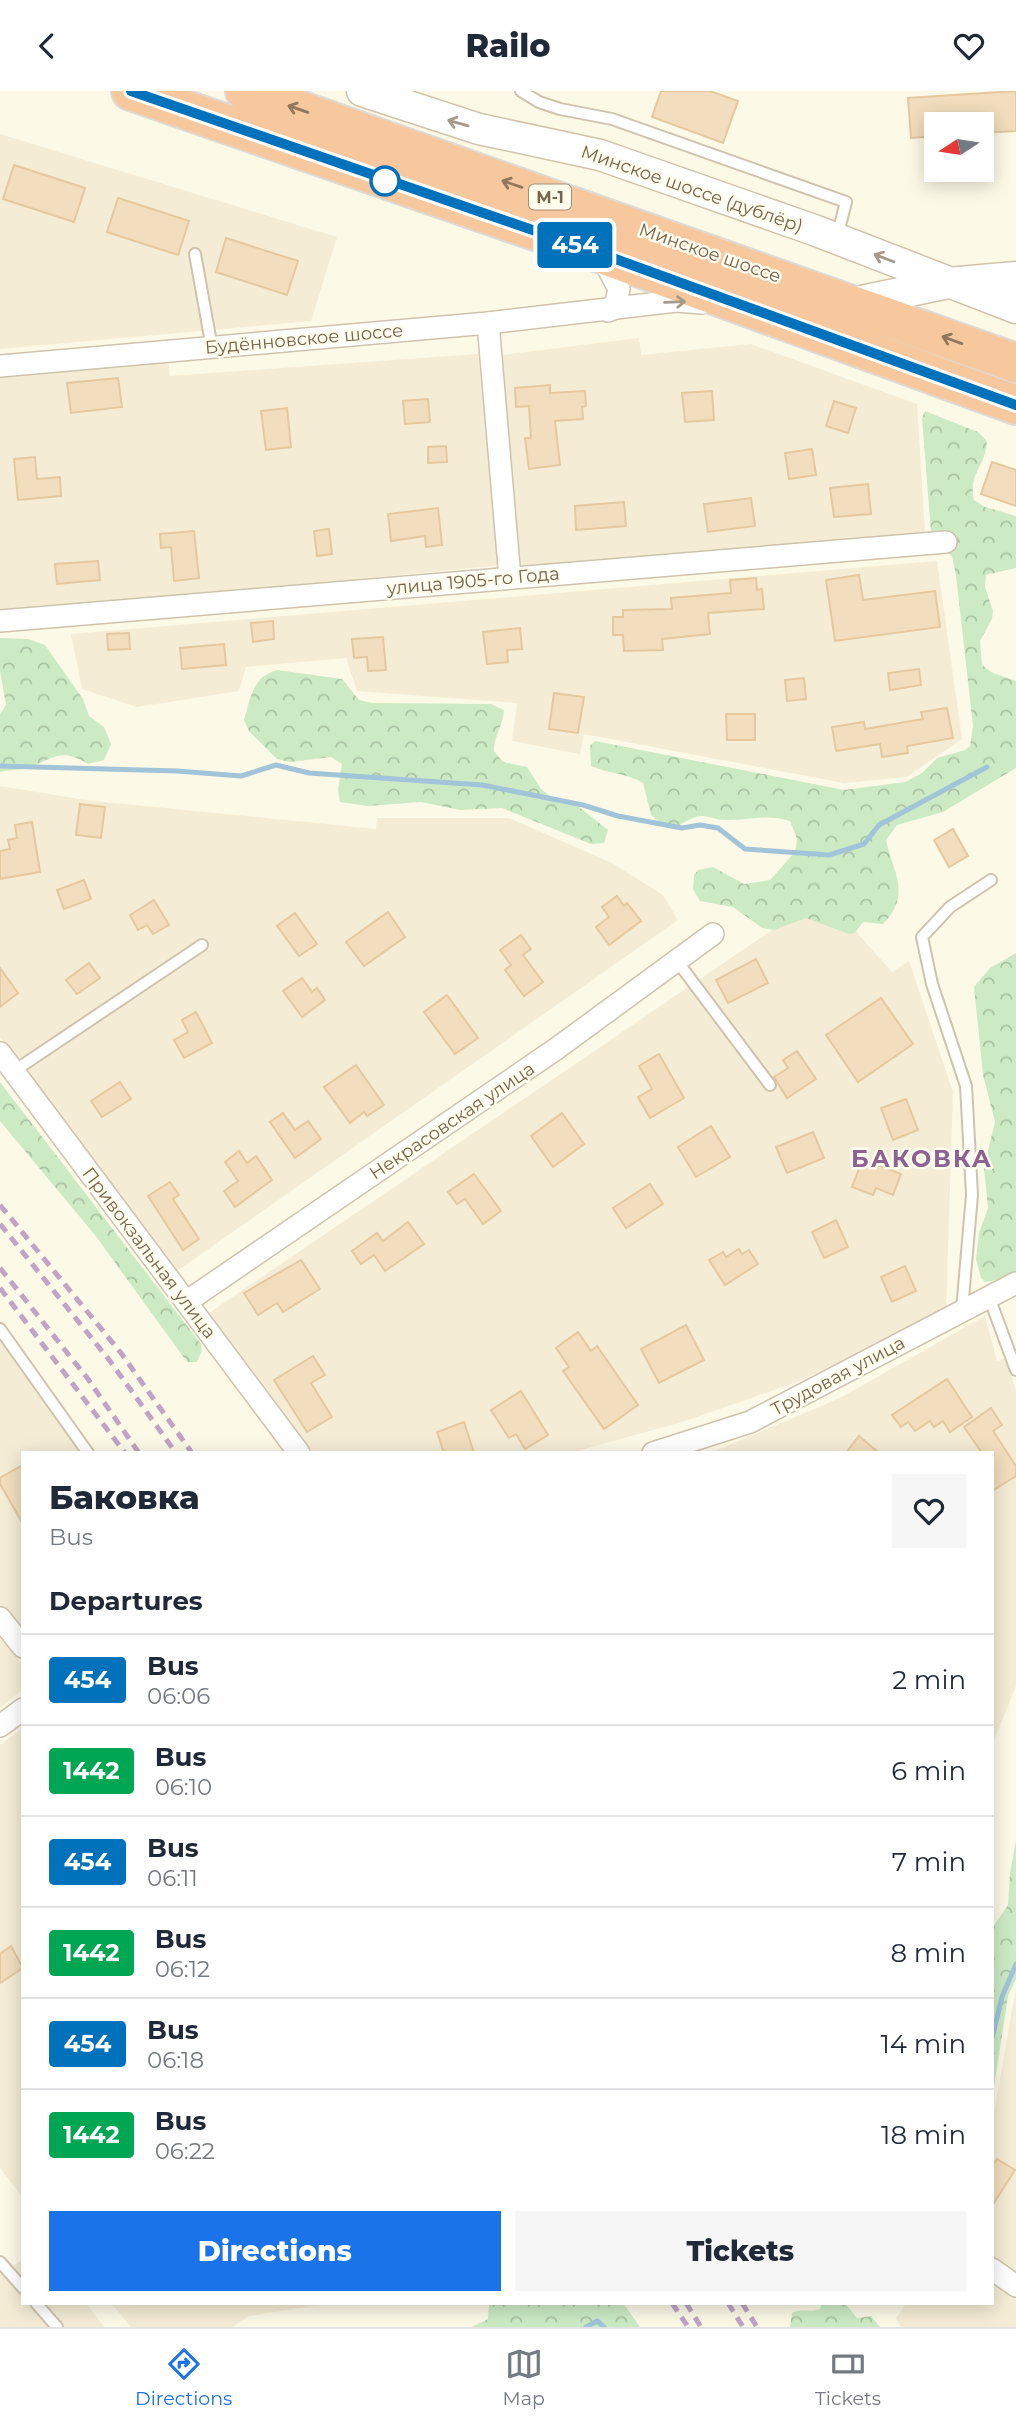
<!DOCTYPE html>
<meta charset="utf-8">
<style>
:root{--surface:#fff;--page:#f6f6f7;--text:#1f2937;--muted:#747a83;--line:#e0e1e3;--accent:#1a73e8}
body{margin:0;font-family:Montserrat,sans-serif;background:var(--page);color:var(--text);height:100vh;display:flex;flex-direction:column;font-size:26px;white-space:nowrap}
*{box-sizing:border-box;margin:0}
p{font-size:23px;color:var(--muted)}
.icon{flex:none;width:38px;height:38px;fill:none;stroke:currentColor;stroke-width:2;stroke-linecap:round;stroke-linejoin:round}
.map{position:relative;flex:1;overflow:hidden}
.panel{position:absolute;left:21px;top:1360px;width:973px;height:854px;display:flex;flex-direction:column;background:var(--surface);border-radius:0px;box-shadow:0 4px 18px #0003}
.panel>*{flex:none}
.badge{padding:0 14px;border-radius:5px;font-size:24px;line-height:46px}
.needle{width:46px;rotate:258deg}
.buttons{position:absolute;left:924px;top:21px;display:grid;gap:14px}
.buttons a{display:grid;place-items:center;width:70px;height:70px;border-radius:0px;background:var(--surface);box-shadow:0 4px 18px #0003;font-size:35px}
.map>.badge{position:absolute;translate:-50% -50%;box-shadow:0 0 0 4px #fff}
h2{padding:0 28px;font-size:26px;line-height:63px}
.round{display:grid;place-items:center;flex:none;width:74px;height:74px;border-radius:0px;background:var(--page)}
.head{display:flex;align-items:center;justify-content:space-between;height:119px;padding:0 28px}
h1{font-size:33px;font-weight:800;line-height:52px}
.button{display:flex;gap:14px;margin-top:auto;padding:14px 28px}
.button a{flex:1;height:80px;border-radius:0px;background:var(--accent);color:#fff;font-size:28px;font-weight:800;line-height:80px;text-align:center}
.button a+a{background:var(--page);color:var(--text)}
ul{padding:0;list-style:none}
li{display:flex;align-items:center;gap:21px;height:91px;padding:0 28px;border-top:2px solid var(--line)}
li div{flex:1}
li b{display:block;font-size:26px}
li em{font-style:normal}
li .badge{min-width:77px;font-weight:700;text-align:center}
header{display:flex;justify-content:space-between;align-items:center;height:91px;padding:0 28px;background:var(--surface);font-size:32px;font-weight:800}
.tab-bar{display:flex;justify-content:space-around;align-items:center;height:98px;border-top:2px solid var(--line);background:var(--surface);font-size:19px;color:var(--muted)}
.tab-bar a{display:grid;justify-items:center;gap:4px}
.tab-bar .current{color:var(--accent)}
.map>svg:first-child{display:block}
</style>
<header><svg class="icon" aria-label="back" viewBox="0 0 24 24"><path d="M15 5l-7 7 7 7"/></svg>Railo<svg class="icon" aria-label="heart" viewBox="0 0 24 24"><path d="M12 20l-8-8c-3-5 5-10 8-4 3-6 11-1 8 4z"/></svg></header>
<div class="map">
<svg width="1016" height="2236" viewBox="0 0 1016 2236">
<defs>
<pattern id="forest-crowns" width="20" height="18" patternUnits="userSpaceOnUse" patternTransform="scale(1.75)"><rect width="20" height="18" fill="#ccebc5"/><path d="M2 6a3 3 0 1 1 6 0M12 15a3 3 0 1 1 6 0" fill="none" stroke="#aac2a2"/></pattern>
</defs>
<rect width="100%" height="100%" fill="#fdf9e7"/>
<g fill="#f4ecd5">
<path d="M0 43 337 146 311 230 0 258Z"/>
<path d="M639 247 641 264 751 253 917 313 925 443 519 476 501 264Z"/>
<path d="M478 263 501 474 306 493 305 498 0 525V284L168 269 170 285Z"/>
<path d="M937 470 962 648 907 686 844 692 584 643 580 663 512 650 517 612 357 600 346 567 246 576 239 600 137 616 82 598 71 543Z"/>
<path d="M0 695 85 709 376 738 377 727H509L612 772 663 804 678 829 177 1180 0 946Z"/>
<path d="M806 816 844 827 892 881 909 870 953 1001 946 1222 794 1292 682 1331 570 1362 312 1361 209 1222Z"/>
<path d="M985 1225 997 1270 1006 1267 1016 1300V1595L992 1654V1362H710L840 1307Z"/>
<path d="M0 1248 82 1361 23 1362V1548L0 1517Z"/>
<path d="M0 1545 23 1574V1598L0 1617Z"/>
<path d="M23 1637V2107L0 2077V1654Z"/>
<path d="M1016 1897V2185L992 2168V2033Z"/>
<path d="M23 2168V2212H86L104 2236H0V2184Z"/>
<path d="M992 2188 1016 2206V2236H901L896 2227 907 2212H992Z"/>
<path d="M111 2212H330L249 2225 232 2236H131Z"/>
</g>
<g fill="url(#forest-crowns)">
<path d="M925 320 978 341 987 350C985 377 968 383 974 409L985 416 1016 425V477L986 484 985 496 993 520 992 528 980 550 982 574 993 582 1016 590V677L943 721 897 734 886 749C893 782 912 803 883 833L863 831 855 842 849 843 806 827 774 839 762 837 733 816 700 810 693 798 694 784 698 779 713 776 744 793 770 789 795 761 797 748 790 730C766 722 747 730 724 729 717 729 709 725 702 725 689 725 681 737 667 737L651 724 643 692C626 682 609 683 591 675L590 655 595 650 844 699 905 691 922 682 937 667 965 659 970 655 973 635 956 485 952 465 936 454 931 441 922 327Z"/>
<path d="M0 547 28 548 45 554 83 608 89 625 104 636 111 653 104 669 88 673C57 654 52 671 23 678 16 679 8 679 0 681V623L6 614 0 580Z"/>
<path d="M277 579 342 588 359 609 372 612 491 613 504 619C503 635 494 644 494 660L503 671 527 676 542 699 553 707 578 715 608 739 604 752 591 753 502 717 460 719 421 711 368 715 340 711 338 699 342 673 331 666 290 671 277 668 249 640 244 629C251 606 252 586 277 579Z"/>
<path d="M1016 862V1180L1006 1187 985 1191 981 1187 976 1168 979 1142 988 1117 984 1076 995 1031 983 984 974 896 990 877Z"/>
<path d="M0 991 201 1253 202 1259 197 1271H187L95 1144 0 1030Z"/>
<path d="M1016 1749V1888L1008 1905 992 2008V1837L1008 1814 1010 1782Z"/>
<path d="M489 2212H623L640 2236H472L488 2228Z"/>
<path d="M822 2212H845L857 2227 871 2225 880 2236H790L792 2222C802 2217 810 2222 820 2218Z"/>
</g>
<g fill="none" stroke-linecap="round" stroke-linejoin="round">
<g stroke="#a1c4d9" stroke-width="5">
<path d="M0 675 177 680 241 685 276 674 309 682 482 694 583 714 618 725 682 737 700 734 718 737 745 758 829 764 864 753 879 734 987 676"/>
<path d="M992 1947 1002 1906 1016 1873"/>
<path d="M586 2236 597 2230 604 2236"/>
</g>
</g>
<g fill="#f2debe" stroke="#e5c89e" stroke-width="2">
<path d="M661 0H710L738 10 723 52 652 26Z"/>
<path d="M1016 0V40L982 42V33H936V45L911 47 908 7Z"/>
<path d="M14 74 85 97 74 131 3 108Z"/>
<path d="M118 107 189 130 178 164 107 141Z"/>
<path d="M226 147 298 170 287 204 216 181Z"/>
<path d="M118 287 122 316 71 322 67 292Z"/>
<path d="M550 294V302L585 300 586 315 582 316 583 328 555 330 560 374 529 378 525 347H531L529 315 516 316 515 297Z"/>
<path d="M712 300 714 329 685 331 682 302Z"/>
<path d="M428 308 430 331 405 333 403 310Z"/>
<path d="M834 310 856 317 848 342 826 335Z"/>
<path d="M287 317 291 356 266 359 261 320Z"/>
<path d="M446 355 447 371 428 372V356Z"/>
<path d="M812 358 816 384 789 388 785 362Z"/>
<path d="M35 366 37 388 60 386 61 405 18 409 14 368Z"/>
<path d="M992 371 1016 379V415L981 403Z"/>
<path d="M868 393 871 423 834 426 830 397Z"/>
<path d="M751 407 755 435 708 441 704 413Z"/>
<path d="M624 411 626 435 576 439 575 415Z"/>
<path d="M438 417 442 454 426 456 425 445 391 450 388 423Z"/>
<path d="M329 438 332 463 317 465 314 440Z"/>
<path d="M194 440 199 487 174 490 171 456 161 457 160 443Z"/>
<path d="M98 470 100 489 57 493 55 473Z"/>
<path d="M859 484 863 509 935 500 940 536 835 550 826 489Z"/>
<path d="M756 487 757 499 762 498 764 518 708 522 710 543 662 548 663 559 624 560 623 544H613V526H623V519L672 518 671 507 731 502 730 489Z"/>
<path d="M273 530 274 548 253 551 251 532Z"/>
<path d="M520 537 522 558 507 559 508 571 487 573 483 541Z"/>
<path d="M129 542 130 558 108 559 107 543Z"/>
<path d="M383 546 386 579 368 580 367 566 354 567 352 548Z"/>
<path d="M224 553 226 574 182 578 180 557Z"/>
<path d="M919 578 921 594 890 599 888 582Z"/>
<path d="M804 587 806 608 787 610 785 589Z"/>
<path d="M554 602 584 606 578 642 549 638Z"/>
<path d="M947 617 953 647 907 655 908 662 882 666 880 653 836 660 832 636 864 631 865 638 923 628 921 621Z"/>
<path d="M726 623H755V649H727Z"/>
<path d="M80 713 105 716 101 747 76 744Z"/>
<path d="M32 731 40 781 0 788V760L10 758 8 749 17 747 15 734Z"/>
<path d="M953 738 968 765 949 776 934 749Z"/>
<path d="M84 789 91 808 64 818 57 799Z"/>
<path d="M617 805 624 815 627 812 641 830 609 854 596 836 609 826 602 816Z"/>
<path d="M154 809 169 834 153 843 147 834 138 839 130 824Z"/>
<path d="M388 821 405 846 364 875 346 851Z"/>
<path d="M295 822 317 853 299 865 277 835Z"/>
<path d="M521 844 531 858 523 864 543 891 524 905 505 879 511 874 500 859Z"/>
<path d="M756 868 768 892 728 912 716 889Z"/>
<path d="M89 872 100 887 77 903 66 889Z"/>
<path d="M0 877 18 902 0 916Z"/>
<path d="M302 887 312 901 317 897 325 909 302 926 283 900Z"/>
<path d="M447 904 478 947 455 963 424 921Z"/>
<path d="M881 907 913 953 858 991 826 944Z"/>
<path d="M196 921 212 952 184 967 174 949 188 941 182 929Z"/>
<path d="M797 960 816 988 787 1007 774 986 788 977 783 969Z"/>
<path d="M659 963 684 1007 650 1027 638 1006 652 998 639 975Z"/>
<path d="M356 974 384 1014 367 1025 364 1021 350 1032 324 996Z"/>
<path d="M120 991 131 1008 102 1026 91 1010Z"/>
<path d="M906 1008 918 1039 893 1049 881 1017Z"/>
<path d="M283 1022 295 1039 308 1030 321 1048 295 1067 270 1031Z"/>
<path d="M562 1022 584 1053 553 1076 531 1045Z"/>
<path d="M711 1035 730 1066 696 1086 678 1056Z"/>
<path d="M813 1041 824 1067 787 1082 776 1056Z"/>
<path d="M239 1060 247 1072 256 1065 272 1089 235 1116 224 1100 238 1090 225 1071Z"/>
<path d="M863 1068 901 1083 893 1104 876 1097 873 1104 852 1096Z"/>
<path d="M474 1083 501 1120 483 1133 465 1108 457 1113 448 1101Z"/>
<path d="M170 1091 179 1104 173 1108 199 1148 183 1159 148 1105Z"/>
<path d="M650 1093 663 1113 626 1137 613 1117Z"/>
<path d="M836 1129 848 1156 824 1167 812 1141Z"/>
<path d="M408 1131 424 1153 385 1180 374 1164 361 1173 352 1160 377 1142 383 1150Z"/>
<path d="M739 1158 742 1163 749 1159 758 1173 725 1194 709 1169 723 1161 726 1166Z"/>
<path d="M301 1169 320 1198 283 1221 277 1212 258 1224 244 1202Z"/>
<path d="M905 1175 916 1200 892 1211 881 1186Z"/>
<path d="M686 1234 704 1269 659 1292 641 1258Z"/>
<path d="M578 1241 591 1260 597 1255 638 1314 604 1338 563 1280 569 1276 556 1257Z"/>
<path d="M313 1265 325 1284 311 1292 332 1326 307 1341 274 1289Z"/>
<path d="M947 1288 972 1326 950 1341 943 1330 934 1336 930 1330 915 1340 908 1331 901 1336 892 1324Z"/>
<path d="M521 1300 548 1344 525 1358 516 1343 509 1347 491 1319Z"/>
<path d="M991 1317 1002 1334 993 1340 1016 1375V1385L992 1400V1362H982L964 1336Z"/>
<path d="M464 1331 474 1362H444L437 1341Z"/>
<path d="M859 1345 879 1362H846Z"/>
<path d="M23 1374V1433L0 1393V1387Z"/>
<path d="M11 1855 23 1877 0 1892V1863Z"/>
<path d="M997 2068 1015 2079 992 2115V2075Z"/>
</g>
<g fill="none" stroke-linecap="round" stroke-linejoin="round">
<defs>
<g id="lane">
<path d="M521 0 539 11 560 18 612 28 846 111 837 146"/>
<path d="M195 163 212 257"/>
<path d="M677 870 770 994"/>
<path d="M14 980 202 854"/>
<path d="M989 1206 1016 1279"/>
<path d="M962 1219 972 1104 966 995 932 893 922 846 950 816 991 789"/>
<path d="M0 1238 88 1362"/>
<path d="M0 2171 23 2197"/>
<path d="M36 2212 57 2236"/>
</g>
<g id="street">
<path d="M602 166 619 198 615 217 608 220"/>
<path d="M488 232 510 487"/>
<path d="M0 275 488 232 676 210 702 212"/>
<path d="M0 530 946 451"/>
<path d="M0 962 299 1362"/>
<path d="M186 1211 556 958 713 843"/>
<path d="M653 1362 750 1331 1016 1192"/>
<path d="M0 1527 23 1556"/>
<path d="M0 1635 23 1618"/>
<path d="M992 2178 1016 2195"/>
</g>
<g id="secondary">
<path d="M362 0 479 38 600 64 814 139 1016 217"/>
<path d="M847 213 948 192 1016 186"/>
</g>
<g id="highway">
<path d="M131 0 599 162 1016 314"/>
<path d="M245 0 1016 272"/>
</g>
</defs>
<use href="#lane" stroke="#cfc3ad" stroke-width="14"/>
<use href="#street" stroke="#cfc3ad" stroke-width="24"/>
<use href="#secondary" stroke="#d2c4aa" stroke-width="33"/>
<use href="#highway" stroke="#dedad4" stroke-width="42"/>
<use href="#lane" stroke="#fff" stroke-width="10"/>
<use href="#street" stroke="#fff" stroke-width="21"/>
<use href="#secondary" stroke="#fff" stroke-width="30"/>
<use href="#highway" stroke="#f7c79e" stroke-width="38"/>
<g stroke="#bea4c7" stroke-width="5" stroke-dasharray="10 7" stroke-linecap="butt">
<path d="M0 1114 121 1262 192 1362"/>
<path d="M0 1133 110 1270 176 1362"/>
<path d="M0 1177 88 1288 139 1362"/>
<path d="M0 1197 125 1362"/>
<path d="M672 2212 688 2236"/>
<path d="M686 2212 701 2236"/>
<path d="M728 2212 743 2236"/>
<path d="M742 2212 757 2236"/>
</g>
</g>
<defs><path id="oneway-shaft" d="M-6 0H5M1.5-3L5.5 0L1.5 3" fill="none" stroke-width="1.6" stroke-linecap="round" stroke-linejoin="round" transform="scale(1.75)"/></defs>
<g stroke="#91785c">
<use href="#oneway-shaft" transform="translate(298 18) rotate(-161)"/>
<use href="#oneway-shaft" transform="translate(512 93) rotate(-161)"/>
<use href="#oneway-shaft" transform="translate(952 249) rotate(-160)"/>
</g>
<g stroke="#a79a8a">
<use href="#oneway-shaft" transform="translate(458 32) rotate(-164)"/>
<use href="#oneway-shaft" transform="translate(884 167) rotate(-159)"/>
<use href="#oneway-shaft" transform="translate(675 211) rotate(-2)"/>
</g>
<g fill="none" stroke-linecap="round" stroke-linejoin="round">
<defs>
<path id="line" d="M131 0 599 162 1016 314"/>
</defs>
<use href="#line" stroke="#fff" stroke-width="16"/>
<use href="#line" stroke="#0072bc" stroke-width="10"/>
</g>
<circle fill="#fff" stroke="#0072bc" stroke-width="3.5" cx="385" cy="90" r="14"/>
<g text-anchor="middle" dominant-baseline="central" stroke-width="5" stroke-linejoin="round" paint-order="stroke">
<rect fill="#fffcee" stroke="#a0927c" stroke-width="2" x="529" y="93.5" width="42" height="25" rx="5"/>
<g font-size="16" font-weight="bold" fill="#77644b">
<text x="550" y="106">М-1</text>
</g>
<g font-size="18" fill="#77644b" stroke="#fffcee">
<text transform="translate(692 98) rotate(19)">Минское шоссе (дублёр)</text>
<text transform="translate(710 162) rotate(19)">Минское шоссе</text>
<text transform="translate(304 248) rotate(-5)">Будённовское шоссе</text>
<text transform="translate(473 490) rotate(-5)">улица 1905-го Года</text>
<text transform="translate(452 1030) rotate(-34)">Некрасовская улица</text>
<text transform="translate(149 1162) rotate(53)">Привокзальная улица</text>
<text transform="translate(838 1285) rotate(-28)">Трудовая улица</text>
</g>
<g font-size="24" font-weight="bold" letter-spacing="2" fill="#8c6293" stroke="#fffcee">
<text x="922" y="1067">БАКОВКА</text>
</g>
</g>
</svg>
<div class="buttons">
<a><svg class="needle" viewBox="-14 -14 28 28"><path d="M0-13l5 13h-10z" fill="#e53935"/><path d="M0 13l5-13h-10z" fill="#747a83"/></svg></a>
</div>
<b class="badge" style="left:575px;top:154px;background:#0072bc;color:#fff">454</b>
<section class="panel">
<div class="head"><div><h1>Баковка</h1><p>Bus</p></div><a class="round"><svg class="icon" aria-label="heart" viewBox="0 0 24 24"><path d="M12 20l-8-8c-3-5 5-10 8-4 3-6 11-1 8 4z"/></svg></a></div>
<h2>Departures</h2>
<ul>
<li><span class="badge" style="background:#0072bc;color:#fff">454</span><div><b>Bus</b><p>06:06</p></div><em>2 min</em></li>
<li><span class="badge" style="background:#00a651;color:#fff">1442</span><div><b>Bus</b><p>06:10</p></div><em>6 min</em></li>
<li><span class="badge" style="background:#0072bc;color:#fff">454</span><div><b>Bus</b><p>06:11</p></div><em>7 min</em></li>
<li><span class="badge" style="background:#00a651;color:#fff">1442</span><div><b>Bus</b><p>06:12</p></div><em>8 min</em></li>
<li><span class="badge" style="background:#0072bc;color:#fff">454</span><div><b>Bus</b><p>06:18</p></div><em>14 min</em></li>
<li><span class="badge" style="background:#00a651;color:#fff">1442</span><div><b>Bus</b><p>06:22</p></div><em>18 min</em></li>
</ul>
<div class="button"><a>Directions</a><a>Tickets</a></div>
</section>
</div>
<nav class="tab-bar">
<a class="current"><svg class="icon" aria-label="directions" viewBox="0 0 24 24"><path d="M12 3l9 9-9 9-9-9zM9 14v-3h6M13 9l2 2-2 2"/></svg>Directions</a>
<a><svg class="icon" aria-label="map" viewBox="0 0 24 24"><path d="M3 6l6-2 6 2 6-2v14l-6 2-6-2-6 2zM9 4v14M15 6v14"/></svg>Map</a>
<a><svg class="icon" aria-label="tickets" viewBox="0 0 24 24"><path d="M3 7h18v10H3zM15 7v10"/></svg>Tickets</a>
</nav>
